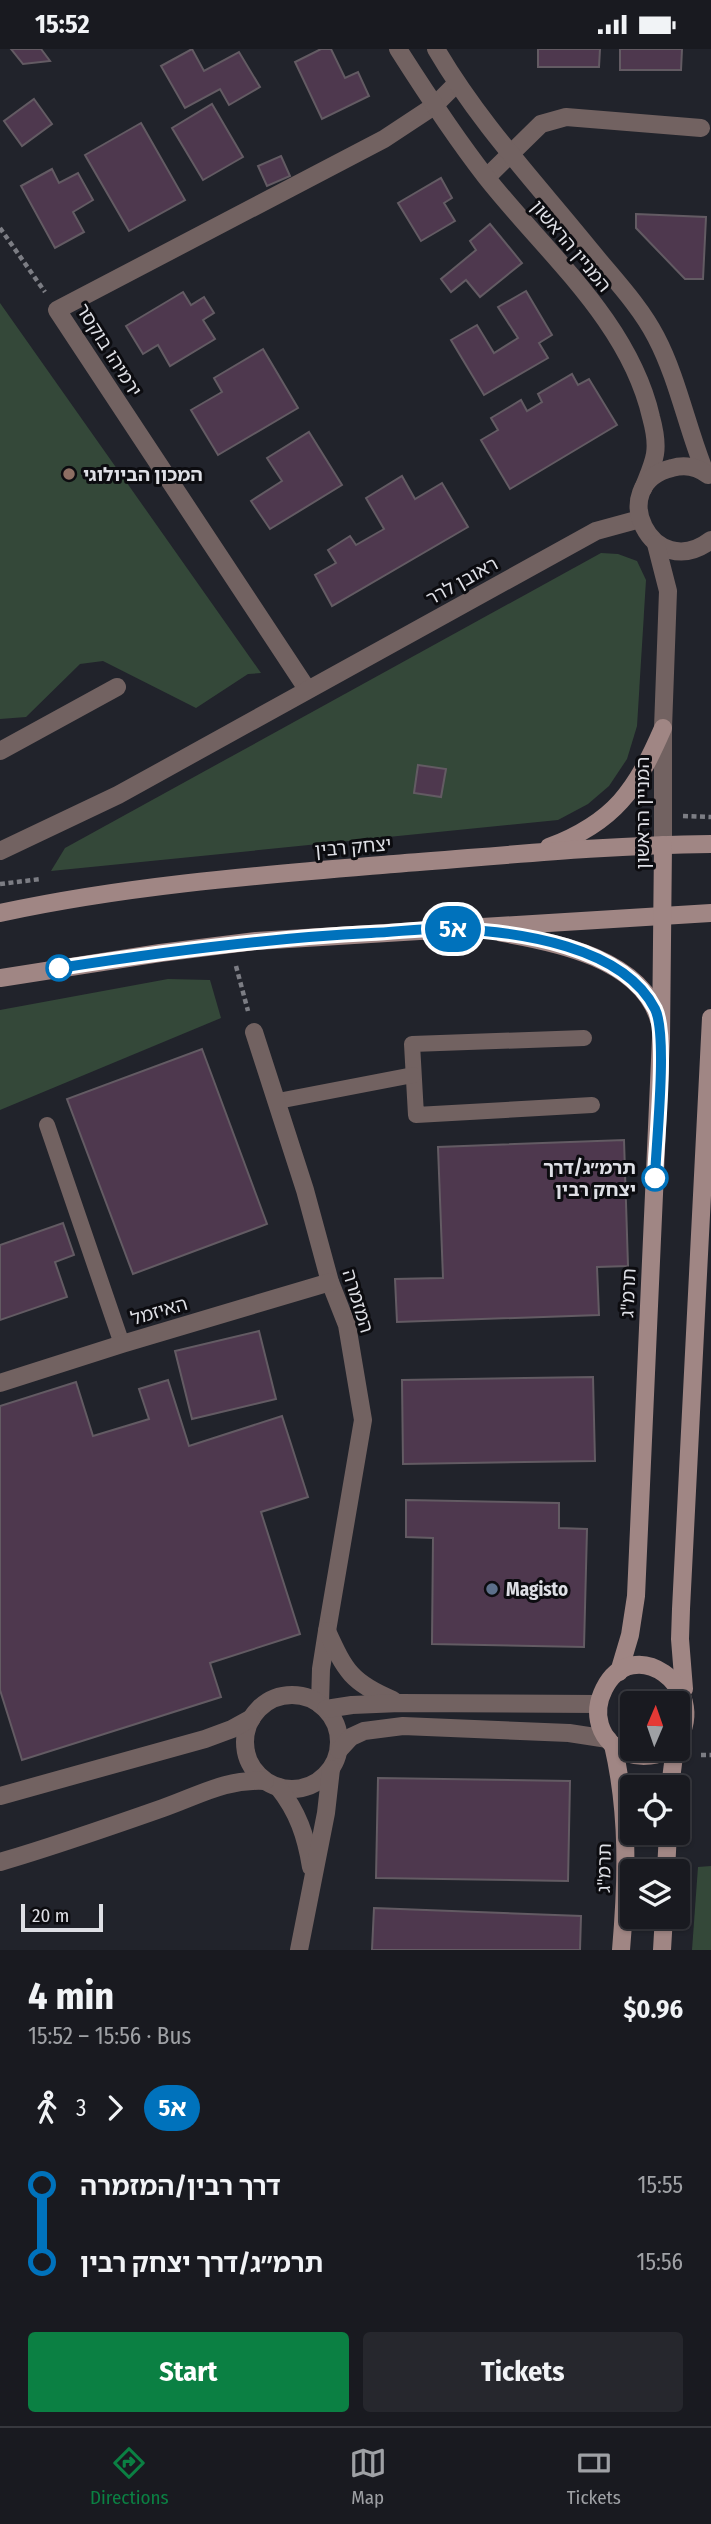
<!DOCTYPE html>
<meta charset="utf-8">
<style>
:root{--surface:#191a20;--page:#26272d;--text:#f1f3f6;--muted:#9fa1a5;--line:#37383e;--accent:#0b8043}
body{margin:0;font-family:"Fira Sans Condensed","Noto Sans Hebrew",sans-serif;background:var(--page);color:var(--text);height:100vh;display:flex;flex-direction:column;font-size:26px;white-space:nowrap}
*{box-sizing:border-box;margin:0}
p{font-size:23px;color:var(--muted)}
.icon{flex:none;width:38px;height:38px;fill:none;stroke:currentColor;stroke-width:2;stroke-linecap:round;stroke-linejoin:round}
.map{position:relative;height:1901px;overflow:hidden}
.sheet{display:flex;flex-direction:column;background:var(--surface);flex:1}
.sheet>*{flex:none}
.badge{padding:0 14px;border-radius:23px;font-size:24px;line-height:46px}
.needle{width:46px;rotate:2deg}
.buttons{position:absolute;left:620px;top:1642px;display:grid;gap:14px}
.buttons a{display:grid;place-items:center;width:70px;height:70px;border-radius:7px;background:var(--surface);box-shadow:0 2px 5px #0004,0 0 0 2px var(--line);font-size:35px}
.scale{position:absolute;left:21px;bottom:18px;width:82px;box-sizing:border-box;padding-left:7px;border:4px solid #dedfe5;border-top:0;font-size:19px;line-height:24px;white-space:nowrap;color:#dedfe5;-webkit-text-stroke:5px #0c0c10;paint-order:stroke}
.map>.badge{position:absolute;translate:-50% -50%;box-shadow:0 0 0 4px #fff}
.legs{display:flex;align-items:center;gap:10px;height:77px;padding:0 28px;font-size:23px}
.legs p{margin-inline-start:auto}
.overview{display:flex;align-items:center;justify-content:space-between;height:119px;padding:0 28px}
h1{font-size:38px;font-weight:700;line-height:52px}
.action{display:flex;gap:14px;margin-top:auto;padding:14px 28px}
.action a{flex:1;height:80px;border-radius:7px;background:var(--accent);color:#fff;font-size:28px;font-weight:700;line-height:80px;text-align:center}
.action a+a{background:var(--page);color:var(--text)}
ul{padding:0 28px;list-style:none}
li{display:flex;align-items:center;gap:24px;height:77px;font-size:26px}
li i{display:grid;place-items:center;width:10px;height:100%;margin:0 9px;background:currentColor}
li i::after{content:'';width:18px;height:18px;margin:-9px;border:5px solid;border-radius:50%;background:var(--surface)}
li p{margin-inline-start:auto}
li:first-child i{background:linear-gradient(#0000 50%,currentColor 0)}
li:last-child i{background:linear-gradient(currentColor 50%,#0000 0)}
.status{display:flex;justify-content:space-between;align-items:center;height:49px;padding:0 35px;background:var(--surface);direction:ltr}
.status svg{height:19px;fill:currentColor}
.menu{display:flex;justify-content:space-around;align-items:center;height:98px;border-top:2px solid var(--line);background:var(--surface);font-size:19px;color:var(--muted)}
.menu a{display:grid;justify-items:center;gap:4px}
.menu .current{color:var(--accent)}
.map>svg:first-child{display:block}
</style>
<div class="status"><b>15:52</b><svg viewBox="0 0 49 12"><path d="M0 12V9h3v3zM5 12V6h3v6zM10 12V3h3v9zM15 12V0h3v12zM26 1h20v11H26zM47 4h2v5h-2z"/></svg></div>
<div class="map">
<svg width="711" height="1901" viewBox="0 0 711 1901">
<rect width="100%" height="100%" fill="#21232b"/>
<g fill="#344839">
<path d="M0 254 261 624 248 625 196 659 103 612 80 615 26 668 0 670Z"/>
<path d="M601 504 618 505 637 512 646 531 637 677 627 710 609 737 588 755 558 771 51 822 65 799Z"/>
<path d="M168 930 210 931 221 969 0 1061V961Z"/>
<path d="M711 1817V1901H692L698 1818Z"/>
</g>
<g fill="#4e384e" stroke="#635b63" stroke-width="2">
<path d="M11 0H41L50 12 23 15Z"/>
<path d="M192 0 204 22 239 3 260 38 229 56 220 40 185 59 161 17Z"/>
<path d="M321 0H331L345 29 358 23 369 47 322 70 295 13Z"/>
<path d="M538 0H600L599 18H538Z"/>
<path d="M620 0H682L681 21H620Z"/>
<path d="M34 50 52 75 22 97 4 72Z"/>
<path d="M212 55 243 108 203 131 172 79Z"/>
<path d="M141 74 185 151 129 182 85 106Z"/>
<path d="M281 107 290 127 267 137 258 117Z"/>
<path d="M52 120 59 134 78 124 93 151 73 163 84 183 55 199 21 137Z"/>
<path d="M441 129 452 149 444 154 455 172 421 192 398 154Z"/>
<path d="M636 165 706 168 703 230H685L636 179Z"/>
<path d="M490 175 522 214 480 248 466 231 451 243 441 230 476 201 470 192Z"/>
<path d="M526 242 552 286 539 294 548 309 484 346 451 291 477 276 494 304 518 289 498 258Z"/>
<path d="M183 243 191 256 204 248 214 264 203 271 215 290 170 317 158 296 143 305 126 277Z"/>
<path d="M263 300 298 359 218 406 191 361 222 343 214 329Z"/>
<path d="M572 325 578 336 589 330 617 376 510 440 481 391 498 381 491 369 521 351 527 362 542 353 538 345Z"/>
<path d="M309 383 342 436 270 480 251 452 282 432 267 409Z"/>
<path d="M402 427 415 450 442 434 468 478 332 557 315 526 336 514 328 501 350 487 356 496 384 480 366 449Z"/>
<path d="M418 716 446 720 441 748 414 744Z"/>
<path d="M202 1000 267 1175 133 1225 67 1050Z"/>
<path d="M624 1091 628 1217 597 1218 599 1266 397 1273 395 1230 443 1229 438 1098Z"/>
<path d="M63 1174 74 1206 55 1213 67 1248 0 1271V1196Z"/>
<path d="M259 1282 276 1350 192 1370 175 1302Z"/>
<path d="M593 1328 595 1412 403 1415 402 1331Z"/>
<path d="M168 1331 189 1397 282 1367 308 1448 261 1463 300 1585 210 1614 221 1648 22 1711 0 1641V1357L76 1333 93 1387 149 1370 139 1340Z"/>
<path d="M406 1451 559 1454V1479L587 1480 584 1598 432 1595 433 1489 406 1488Z"/>
<path d="M378 1729 570 1732 568 1832 376 1829Z"/>
<path d="M374 1859 581 1867 580 1901H372Z"/>
</g>
<g fill="none" stroke-linecap="round" stroke-linejoin="round">
<g stroke="#7c7d84" stroke-width="4.5" stroke-dasharray="5 3.5" stroke-linecap="butt">
<path d="M0 179 45 243"/>
<path d="M683 767 711 768"/>
<path d="M0 835 41 830"/>
<path d="M236 917 248 962"/>
<path d="M701 1706H711"/>
</g>
<g stroke="#726261" stroke-width="16">
<path d="M584 989 412 995 416 1066 592 1056"/>
<path d="M278 1052 413 1026"/>
<path d="M47 1076 122 1295"/>
</g>
<g stroke="#726261" stroke-width="18">
<path d="M487 128 541 75 566 68 701 79"/>
<path d="M307 640 57 261 384 90 434 57 456 35"/>
<path d="M0 702 117 638"/>
<path d="M0 802 118 746 596 482 640 470"/>
<path d="M254 983 305 1141 330 1233 347 1276 363 1371 327 1582 321 1620 320 1655"/>
<path d="M0 1334 122 1295 330 1233"/>
<path d="M327 1582C345 1622 352 1634 393 1651"/>
<circle cx="292" cy="1693" r="47"/>
<path d="M326 1660 352 1656 400 1654 598 1655"/>
<path d="M339 1701 351 1688 364 1682 403 1677 569 1684 608 1690"/>
<path d="M278 1738C298 1763 306 1787 311 1818"/>
<path d="M0 1747 205 1690 232 1680 252 1669"/>
<path d="M0 1813C55 1797 109 1778 163 1759 200 1746 225 1730 265 1732"/>
<path d="M299 1901 326 1764 331 1720"/>
</g>
<g stroke="#726261" stroke-width="18">
<path d="M398 0C426 44 454 87 486 128 545 203 629 272 651 368 654 379 657 393 655 405 653 417 647 429 643 440"/>
<path d="M436 0C479 74 538 136 592 203 614 230 640 257 656 288 678 330 687 379 705 423"/>
<path d="M708 426C698 418 685 415 672 419 604 435 652 536 711 491"/>
<path d="M656 495 668 542 663 679V796"/>
</g>
<g stroke="#a08684" stroke-width="18">
<path d="M549 798C615 773 636 741 663 679"/>
<path d="M0 864C129 836 262 826 394 815 500 807 605 796 711 795"/>
<path d="M502 884C555 893 642 910 659 971"/>
<path d="M0 929 160 904 256 892 711 864"/>
<path d="M619 1623 630 1586 636 1547 661 989 663 796"/>
<path d="M684 1640 680 1590 681 1560 711 969"/>
<path d="M613 1696C629 1765 627 1832 621 1901"/>
<path d="M670 1699C645 1716 609 1705 600 1676 596 1663 598 1652 604 1640 632 1583 711 1637 677 1693"/>
<path d="M670 1738 675 1699"/>
<path d="M666 1822 668 1783"/>
<path d="M662 1901 664 1867"/>
</g>
</g>
<g fill="none" stroke-linecap="round" stroke-linejoin="round">
<defs>
<path id="line-1" d="M59 919C162 903 266 889 371 884 399 883 428 878 456 880 518 883 623 897 655 960 668 986 656 1094 655 1129"/>
</defs>
<use href="#line-1" stroke="#fff" stroke-width="16"/>
<use href="#line-1" stroke="#0072bc" stroke-width="10"/>
</g>
<circle fill="#8d6e63" stroke="#0c0c10" stroke-width="2.5" cx="69" cy="425" r="7"/>
<g fill="#fff" stroke="#0072bc" stroke-width="3.5">
<circle cx="59" cy="919" r="12"/>
<circle cx="655" cy="1129" r="12"/>
</g>
<circle fill="#5c6f8a" stroke="#0c0c10" stroke-width="2.5" cx="492" cy="1540" r="7"/>
<g text-anchor="middle" dominant-baseline="central" stroke-width="6" stroke-linejoin="round" paint-order="stroke">
<g font-size="19" fill="#dedfe5" stroke="#0c0c10">
<text transform="translate(571 197) rotate(50)">המניין הראשון</text>
<text transform="translate(109 301) rotate(58)">ירמיהו בוקסר</text>
<text transform="translate(462 532) rotate(-29)">ראובן לרר</text>
<text transform="translate(642 764) rotate(-90)">המניין הראשון</text>
<text transform="translate(353 798) rotate(-5)">יצחק רבין</text>
<text transform="translate(628 1244) rotate(-87)">תרמ"ג</text>
<text transform="translate(358 1252) rotate(73)">המזמרה</text>
<text transform="translate(159 1262) rotate(-16)">האיזמל</text>
<text transform="translate(604 1819) rotate(-89)">תרמ"ג</text>
</g>
<g font-size="19" font-weight="bold" fill="#dedfe5" stroke="#0c0c10" text-anchor="start">
<text x="83" y="425">המכון הביולוגי</text>
<text x="506" y="1540">Magisto</text>
</g>
<g font-size="19" font-weight="bold" fill="#dedfe5" stroke="#0c0c10" text-anchor="end">
<text x="636" y="1118">תרמ״ג/דרך<tspan x="636" dy="22">יצחק רבין</tspan></text>
</g>
</g>
</svg>
<div class="buttons">
<a><svg class="needle" viewBox="-14 -14 28 28"><path d="M0-13l5 13h-10z" fill="#e53935"/><path d="M0 13l5-13h-10z" fill="#9fa1a5"/></svg></a>
<a><svg class="icon" aria-label="locate" viewBox="0 0 24 24"><circle cx="12" cy="12" r="6"/><path d="M12 2v4M12 18v4M2 12h4M18 12h4"/></svg></a>
<a><svg class="icon" aria-label="layers" viewBox="0 0 24 24"><path d="M12 4l9 5-9 5-9-5zM3 14l9 5 9-5"/></svg></a>
</div>
<div class="scale">20 m</div>
<b class="badge" style="left:453px;top:880px;background:#0072bc;color:#fff">5א</b>
</div>
<section class="sheet">
<div class="overview"><div><h1>4 min</h1><p>15:52 – 15:56 · Bus</p></div><b>$0.96</b></div>
<div class="legs"><svg class="icon" aria-label="walk" viewBox="0 0 24 24"><circle cx="13" cy="4" r="2"/><path d="M13 8l-2 6 4 7M11 14l-3 7M7 12l3-4h3l4 4"/></svg>3<svg class="icon" aria-label="forward" viewBox="0 0 24 24"><path d="M9 5l7 7-7 7"/></svg><b class="badge" style="background:#0072bc;color:#fff">5א</b></div>
<ul>
<li><i style="color:#0072bc"></i><b>דרך רבין/המזמרה</b><p>15:55</p></li>
<li><i style="color:#0072bc"></i><b>תרמ״ג/דרך יצחק רבין</b><p>15:56</p></li>
</ul>
<div class="action"><a>Start</a><a>Tickets</a></div>
</section>
<nav class="menu">
<a class="current"><svg class="icon" aria-label="directions" viewBox="0 0 24 24"><path d="M12 3l9 9-9 9-9-9zM9 14v-3h6M13 9l2 2-2 2"/></svg>Directions</a>
<a><svg class="icon" aria-label="map" viewBox="0 0 24 24"><path d="M3 6l6-2 6 2 6-2v14l-6 2-6-2-6 2zM9 4v14M15 6v14"/></svg>Map</a>
<a><svg class="icon" aria-label="tickets" viewBox="0 0 24 24"><path d="M3 7h18v10H3zM15 7v10"/></svg>Tickets</a>
</nav>
